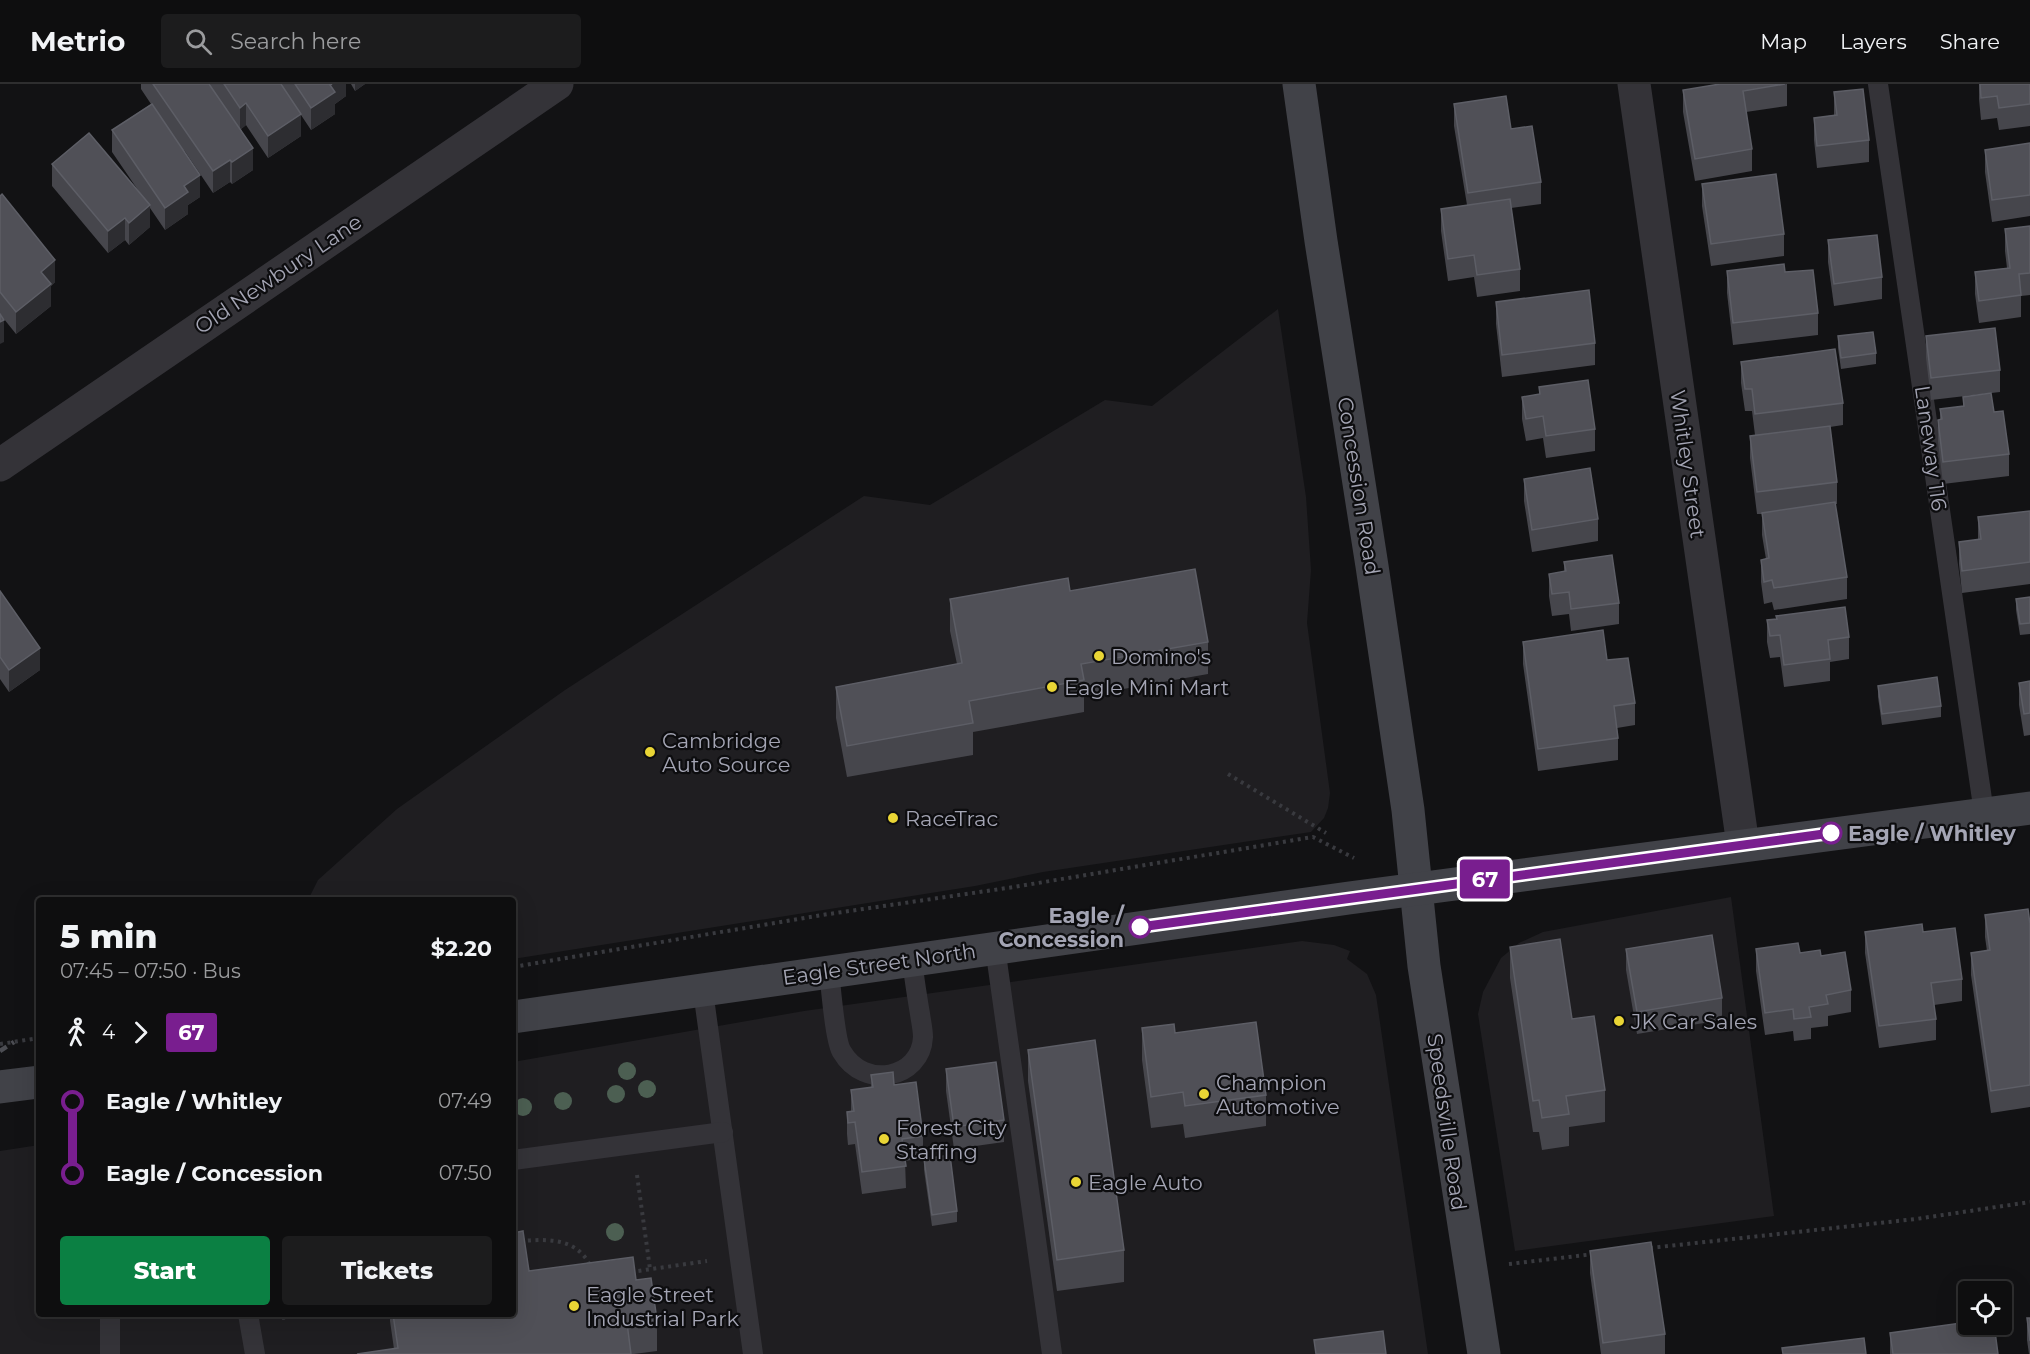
<!DOCTYPE html>
<meta charset="utf-8">
<style>
:root{--surface:#0e0e0f;--page:#1c1c1d;--text:#f1f3f6;--muted:#9b9c9e;--line:#2e2e2f;--accent:#0b8043}
body{margin:0;font-family:Montserrat,sans-serif;background:var(--page);color:var(--text);height:100vh;display:flex;flex-direction:column;font-size:22px;white-space:nowrap}
*{box-sizing:border-box;margin:0}
p{font-size:20px;color:var(--muted)}
.icon{flex:none;width:33px;height:33px;fill:none;stroke:currentColor;stroke-width:2;stroke-linecap:round;stroke-linejoin:round}
.map{position:relative;flex:1;overflow:hidden}
.panel{position:absolute;left:36px;top:813px;width:480px;height:420px;display:flex;flex-direction:column;background:var(--surface);border-radius:6px;box-shadow:0 6px 24px #0002,0 0 0 2px var(--line)}
.panel>*{flex:none}
.badge{padding:0 12px;border-radius:4px;font-size:21px;line-height:39px}
.fabs{position:absolute;left:1958px;top:1197px;display:grid;gap:12px}
.fabs a{display:grid;place-items:center;width:54px;height:54px;border-radius:6px;background:var(--surface);box-shadow:0 6px 24px #0002,0 0 0 2px var(--line);font-size:30px}
.map>.badge{position:absolute;translate:-50% -50%;box-shadow:0 0 0 3px #fff}
.legs{display:flex;align-items:center;gap:9px;height:66px;padding:0 24px;font-size:20px}
.legs p{margin-inline-start:auto}
.summary{display:flex;align-items:center;justify-content:space-between;height:102px;padding:0 24px}
h1{font-size:33px;font-weight:800;line-height:45px}
.primary-button{display:flex;gap:12px;margin-top:auto;padding:12px 24px}
.primary-button a{flex:1;height:69px;border-radius:6px;background:var(--accent);color:#fff;font-size:24px;font-weight:800;line-height:69px;text-align:center}
.primary-button a+a{background:var(--page);color:var(--text)}
ul{padding:0 24px;list-style:none}
li{display:flex;align-items:center;gap:21px;height:72px;font-size:22px}
li i{display:grid;place-items:center;width:9px;height:100%;margin:0 8px;background:currentColor}
li i::after{content:'';width:15px;height:15px;margin:-8px;border:4px solid;border-radius:50%;background:var(--surface)}
li p{margin-inline-start:auto}
li:first-child i{background:linear-gradient(#0000 50%,currentColor 0)}
li:last-child i{background:linear-gradient(currentColor 50%,#0000 0)}
header{display:flex;align-items:center;gap:36px;box-sizing:border-box;height:84px;padding:0 30px;background:var(--surface);border-bottom:2px solid var(--line)}
header strong{font-size:28px}
nav{display:flex;gap:33px;margin-inline-start:auto;font-size:21px}
.search{width:420px;height:54px;background:var(--page);display:flex;align-items:center;gap:15px;box-sizing:border-box;padding:0 21px;border-radius:6px;color:var(--muted);font-size:22px}
.map>svg:first-child{display:block}
</style>
<header>
<strong>Metrio</strong>
<div class="search"><svg class="icon" aria-label="search" viewBox="0 0 24 24"><circle cx="10" cy="10" r="6"/><path d="M15 15l6 6"/></svg>Search here</div>
<nav><a>Map</a><a>Layers</a><a>Share</a></nav>
</header>
<div class="map">
<svg width="2030" height="1270" viewBox="0 0 2030 1270">
<rect width="100%" height="100%" fill="#121214"/>
<g fill="#1f1e21">
<path d="M1278 225 1306 413 1311 486 1307 539 1330 709 1328 724 1324 734 1311 748 1043 788 975 802 513 875V816H308L318 796 397 725 565 606 864 412 930 421 1105 316 1152 322Z"/>
<path d="M1731 813 1774 1132 1515 1167 1478 930 1483 908 1501 874 1519 859 1543 848Z"/>
<path d="M1302 857 1334 861 1350 867 1347 875 1367 890 1376 911 1428 1270H0V1067L39 1061V1230H513V978L804 927Z"/>
</g>
<g fill="none" stroke-linecap="round" stroke-linejoin="round">
<g stroke="#393a3f" stroke-width="4" stroke-dasharray="3 4.5" stroke-linecap="butt">
<path d="M1228 690 1326 749"/>
<path d="M513 883 822 831 1014 803 1313 753 1354 774"/>
<path d="M0 960 39 954"/>
<path d="M637 1091 650 1185"/>
<path d="M513 1158C542 1155 576 1151 591 1183"/>
<path d="M1650 1164 1916 1135 2030 1118"/>
<path d="M1509 1180 1594 1170"/>
<path d="M631 1188 707 1177"/>
<path d="M282 1234 308 1230"/>
</g>
<g stroke="#343338" stroke-width="20">
<path d="M1878 0 1984 729"/>
<path d="M995 863 1052 1270"/>
<path d="M829 887C831 903 835 958 842 968 864 1006 921 995 923 953 923 946 921 937 920 930 917 912 914 894 912 875"/>
<path d="M703 907 753 1270"/>
<path d="M513 1076 723 1048"/>
<path d="M110 1230V1270"/>
<path d="M248 1230 255 1270"/>
</g>
<g stroke="#343338" stroke-width="33">
<path d="M1634 0 1743 761"/>
<path d="M0 381 557 0"/>
</g>
<g stroke="#414248" stroke-width="33">
<path d="M1299 0 1321 157 1372 482 1408 726 1424 882 1484 1270"/>
<path d="M513 933 1349 814 2030 724"/>
<path d="M0 1003 39 998"/>
</g>
<path stroke="#4c4d53" stroke-width="4.5" stroke-dasharray="8 6" stroke-linecap="butt" d="M0 967 14 958"/>
</g>
<g fill="#4c5f52">
<circle cx="627" cy="987" r="9"/>
<circle cx="647" cy="1005" r="9"/>
<circle cx="616" cy="1010" r="9"/>
<circle cx="563" cy="1017" r="9"/>
<circle cx="523" cy="1023" r="9"/>
<circle cx="615" cy="1148" r="9"/>
</g>
<g fill="#46464c">
<path d="M141 0H346V12L335 20V30L311 46 301 31V52L268 74 246 41 241 45 253 86 232 100 230 98 213 109 184 66 200 113 188 121V130L165 146 150 124V143L129 161 125 156 108 169 52 102V80L140 109 112 68V46L151 20 141 5Z"/>
<path d="M351 0H365L355 7Z"/>
<path d="M1787 0V22L1746 28 1752 65V87L1695 97 1683 28V6Z"/>
<path d="M1979 0H2030V42L1999 46 1997 34 1981 36 1979 15Z"/>
<path d="M1834 8 1869 56V78L1817 84 1814 56V34L1834 31Z"/>
<path d="M1454 20 1511 45 1541 98V120L1511 124 1520 185V207L1477 213 1474 193 1448 197 1441 147V125L1467 121 1454 42Z"/>
<path d="M2030 59V132L1992 138 1985 88V66Z"/>
<path d="M1702 100 1784 150V172L1711 182 1702 122Z"/>
<path d="M0 112 55 198 51 202V222L16 250 0 230Z"/>
<path d="M2030 142V211L2021 212V233L1979 239 1975 210V188L2007 184 2005 167V145Z"/>
<path d="M1828 156 1882 193V215L1834 222 1828 178Z"/>
<path d="M1727 187 1785 188 1818 229V251L1733 261 1727 209Z"/>
<path d="M1496 218 1595 259V281L1502 293 1496 240Z"/>
<path d="M1838 252 1876 269V280L1841 285 1838 264Z"/>
<path d="M1926 252 2000 286V308L1931 316 1926 274Z"/>
<path d="M1741 278 1843 319V341L1830 343 1837 398V420H1835L1847 493V515L1774 526 1772 518 1764 520 1761 498V476L1766 475 1762 451V430H1757L1750 374V352L1755 351 1752 327H1745L1741 299Z"/>
<path d="M1539 303 1595 345V367L1546 374 1543 354 1526 357 1522 335V313L1539 310Z"/>
<path d="M1963 313 1994 328 2009 370V392L1943 400 1938 358V336H1940V325L1963 322Z"/>
<path d="M1524 395 1598 435V457L1532 468 1524 417Z"/>
<path d="M2030 427V500L1962 509 1959 480V458L1978 456V433Z"/>
<path d="M1564 478 1619 519V540L1571 547 1569 530 1552 532 1549 512V490L1564 488Z"/>
<path d="M0 507 40 586 9 608 0 595Z"/>
<path d="M1070 507 1208 558V590L1084 612V628L973 648V671L847 693 836 634V603L957 580 950 547V515Z"/>
<path d="M2030 513V550L2020 551 2016 526V515Z"/>
<path d="M1776 532 1849 553V575L1830 578V597L1784 603 1780 573 1770 574 1767 558V536L1776 535Z"/>
<path d="M1523 558 1607 576 1635 619V641L1617 644 1618 654V676L1538 687 1523 580Z"/>
<path d="M2030 597V651L2024 652 2019 621V599Z"/>
<path d="M1878 602 1941 622V633L1882 641 1878 613Z"/>
<path d="M1985 831 2030 840V1023L1991 1029 1971 891V869L1987 867 1985 853Z"/>
<path d="M1865 848H1923L1962 895V917L1934 921 1936 935V956L1879 964 1865 869Z"/>
<path d="M1510 863 1572 935 1605 1006V1038L1569 1043V1062L1542 1066 1539 1048H1533L1510 894Z"/>
<path d="M1626 865 1722 914V936L1637 950 1626 886Z"/>
<path d="M1756 865 1821 872 1851 906V928L1828 932V942L1811 944V955L1794 957 1793 947 1765 951 1756 887Z"/>
<path d="M1142 944 1175 949 1266 1011V1042L1185 1054 1183 1040 1151 1044 1142 976Z"/>
<path d="M1028 966 1124 1166V1198L1057 1207 1028 997Z"/>
<path d="M946 985 1004 1036V1058L954 1065 946 1007Z"/>
<path d="M871 991 894 1001 923 1052V1074L905 1077 906 1104 862 1110 855 1060 848 1061 847 1050V1028H851V1006L871 1003Z"/>
<path d="M924 1075 957 1127V1138L932 1142 924 1086Z"/>
<path d="M1590 1167 1665 1250V1270H1601L1590 1189Z"/>
<path d="M529 1187 636 1196 657 1236V1267L634 1270H357L394 1265 390 1237V1230H513Z"/>
<path d="M2027 1234H2030V1270H2029L2027 1256Z"/>
<path d="M1890 1249 1998 1270H1890Z"/>
</g>
<g fill="#2d2d31">
<path d="M332 0H346V12L335 20V30L311 46V24Z"/>
<path d="M355 0H365L355 7Z"/>
<path d="M246 19V41L240 46V24Z"/>
<path d="M301 30V52L268 74V52Z"/>
<path d="M253 64V86L232 100V78Z"/>
<path d="M230 76V98L213 109V87Z"/>
<path d="M200 91V113L188 121V130L165 146V124L184 102Z"/>
<path d="M150 121V143L129 161V139Z"/>
<path d="M125 134V156L108 169V147Z"/>
<path d="M55 176V198L51 202V222L16 250V228L41 188Z"/>
<path d="M4 236V258L0 260V238Z"/>
<path d="M40 564V586L9 608V586Z"/>
</g>
<g fill="#505057" stroke="#5d5e66" stroke-width="1.5">
<path d="M153 0H209L253 64 232 78 230 76 213 87Z"/>
<path d="M224 0H281L301 30 268 52 246 19 240 24Z"/>
<path d="M295 0H332L330 1 335 8 311 24Z"/>
<path d="M1720 0H1785L1743 7 1752 65 1695 75 1683 6Z"/>
<path d="M1980 0H2030V20L1999 24 1997 12 1981 14Z"/>
<path d="M1863 5 1869 56 1817 62 1814 34 1837 31 1834 8Z"/>
<path d="M1506 12 1511 45 1532 42 1541 98 1468 109 1454 20Z"/>
<path d="M152 20 200 91 184 102 188 108 165 124 112 46Z"/>
<path d="M89 49 150 121 129 139 125 134 108 147 52 80Z"/>
<path d="M2030 59V111L1992 116 1985 66Z"/>
<path d="M1776 90 1784 150 1711 160 1702 100Z"/>
<path d="M2 110 55 176 41 188 51 200 16 228 0 208V112Z"/>
<path d="M1510 115 1520 185 1477 191 1474 171 1448 175 1441 125Z"/>
<path d="M2030 142V189L2019 190 2021 211 1979 217 1975 188 2010 184 2005 145Z"/>
<path d="M1877 151 1882 193 1834 200 1828 156Z"/>
<path d="M1784 180 1785 188 1813 186 1818 229 1733 239 1727 187Z"/>
<path d="M1589 206 1595 259 1502 271 1496 218Z"/>
<path d="M0 230 4 236 0 238Z"/>
<path d="M1995 244 2000 286 1931 294 1926 252Z"/>
<path d="M1873 248 1876 269 1841 274 1838 252Z"/>
<path d="M1835 265 1843 319 1755 330 1752 305H1745L1741 278Z"/>
<path d="M1588 296 1595 345 1546 352 1543 332 1526 335 1522 313 1540 310 1539 303Z"/>
<path d="M1991 309 1994 328 2003 327 2009 370 1943 378 1938 336 1942 335 1940 325 1964 322 1963 313Z"/>
<path d="M1830 342 1837 398 1757 408 1750 352Z"/>
<path d="M1590 384 1598 435 1532 446 1524 395Z"/>
<path d="M1835 418 1847 493 1774 504 1772 496 1764 498 1761 476 1769 474 1762 429Z"/>
<path d="M2030 427V478L1962 487 1959 458 1981 455 1978 433Z"/>
<path d="M1612 471 1619 519 1571 525 1569 508 1552 510 1549 490 1566 487 1564 478Z"/>
<path d="M1195 485 1208 558 1081 580 1084 596 969 617 973 639 847 662 836 603 962 579 950 515 1068 494 1070 507Z"/>
<path d="M0 507 40 564 9 586 0 573Z"/>
<path d="M2030 513V539L2020 540 2016 515Z"/>
<path d="M1845 523 1849 553 1828 556 1830 575 1784 581 1780 551 1770 552 1767 536 1777 535 1776 532Z"/>
<path d="M1603 546 1607 576 1628 574 1635 619 1614 622 1618 654 1538 665 1523 558Z"/>
<path d="M1937 593 1941 622 1882 630 1878 602Z"/>
<path d="M2030 597V629L2024 630 2019 599Z"/>
<path d="M2028 825 2030 840V1001L1991 1007 1971 869 1990 866 1985 831Z"/>
<path d="M1922 840 1923 848 1955 844 1962 895 1931 899 1936 935 1879 942 1865 848Z"/>
<path d="M1712 851 1722 914 1637 928 1626 865Z"/>
<path d="M1560 855 1572 935 1594 932 1605 1006 1566 1012 1569 1030 1542 1034 1539 1016 1533 1017 1510 863Z"/>
<path d="M1798 859 1800 869 1820 866 1821 872 1845 868 1851 906 1826 911 1828 920 1809 923 1811 933 1794 935 1793 925 1765 929 1756 865Z"/>
<path d="M1256 938 1266 1011 1185 1022 1183 1008 1151 1013 1142 944 1174 940 1175 949Z"/>
<path d="M1095 956 1124 1166 1057 1176 1028 966Z"/>
<path d="M996 978 1004 1036 954 1043 946 985Z"/>
<path d="M893 988 894 1001 916 998 923 1052 902 1055 906 1082 862 1088 855 1038 848 1039 847 1028 854 1027 851 1006 873 1003 871 991Z"/>
<path d="M950 1071 957 1127 932 1131 924 1075Z"/>
<path d="M523 1147 529 1187 633 1173 636 1196 651 1194 657 1236 627 1239 631 1270H357L398 1264 393 1230H513V1149Z"/>
<path d="M1651 1158 1665 1250 1603 1259 1590 1167Z"/>
<path d="M2027 1234H2030V1257Z"/>
<path d="M1968 1238V1240H1994L1998 1270H1893L1890 1249Z"/>
<path d="M1383 1247 1386 1270H1316L1314 1256Z"/>
<path d="M1864 1254 1866 1270H1783L1782 1264Z"/>
</g>
<g fill="none" stroke-linecap="round" stroke-linejoin="round">
<defs>
<path id="line-1" d="M1140 843 1831 749"/>
</defs>
<use href="#line-1" stroke="#fff" stroke-width="14"/>
<use href="#line-1" stroke="#791e8f" stroke-width="9"/>
</g>
<g fill="#e9d535" stroke="#0d0d0f" stroke-width="2">
<circle cx="1099" cy="572" r="6"/>
<circle cx="1052" cy="603" r="6"/>
<circle cx="650" cy="668" r="6"/>
<circle cx="893" cy="734" r="6"/>
<circle cx="1619" cy="937" r="6"/>
<circle cx="1204" cy="1010" r="6"/>
<circle cx="884" cy="1055" r="6"/>
<circle cx="1076" cy="1098" r="6"/>
<circle cx="574" cy="1222" r="6"/>
</g>
<g fill="#fff" stroke="#791e8f" stroke-width="3">
<circle cx="1831" cy="749" r="10"/>
<circle cx="1140" cy="843" r="10"/>
</g>
<g text-anchor="middle" dominant-baseline="central" stroke-width="4.5" stroke-linejoin="round" paint-order="stroke">
<g font-size="21" fill="#a4a5b4" stroke="#0d0d0f">
<text transform="translate(278 190) rotate(-34)">Old Newbury Lane</text>
<text transform="translate(1931 364) rotate(82)">Laneway 116</text>
<text transform="translate(1688 380) rotate(82)">Whitley Street</text>
<text transform="translate(1359 402) rotate(81)">Concession Road</text>
<text transform="translate(879 880) rotate(-8)">Eagle Street North</text>
<text transform="translate(1447 1038) rotate(82)">Speedsville Road</text>
</g>
<g font-size="21" fill="#a4a5b4" stroke="#0d0d0f" text-anchor="start">
<text x="1111" y="572">Domino's</text>
<text x="1064" y="603">Eagle Mini Mart</text>
<text x="662" y="656">Cambridge<tspan x="662" dy="24">Auto Source</tspan></text>
<text x="905" y="734">RaceTrac</text>
<text x="1631" y="937">JK Car Sales</text>
<text x="1216" y="998">Champion<tspan x="1216" dy="24">Automotive</tspan></text>
<text x="896" y="1043">Forest City<tspan x="896" dy="24">Staffing</tspan></text>
<text x="1088" y="1098">Eagle Auto</text>
<text x="586" y="1210">Eagle Street<tspan x="586" dy="24">Industrial Park</tspan></text>
</g>
<g font-size="21" font-weight="bold" fill="#a4a5b4" stroke="#0d0d0f" text-anchor="start">
<text x="1848" y="749">Eagle / Whitley</text>
<text x="1124" y="831" text-anchor="end">Eagle /<tspan x="1124" dy="24">Concession</tspan></text>
</g>
</g>
</svg>
<div class="fabs">
<a><svg class="icon" aria-label="locate" viewBox="0 0 24 24"><circle cx="12" cy="12" r="6"/><path d="M12 2v4M12 18v4M2 12h4M18 12h4"/></svg></a>
</div>
<b class="badge" style="left:1485px;top:795px;background:#791e8f;color:#fff">67</b>
<section class="panel">
<div class="summary"><div><h1>5 min</h1><p>07:45 – 07:50 · Bus</p></div><b>$2.20</b></div>
<div class="legs"><svg class="icon" aria-label="walk" viewBox="0 0 24 24"><circle cx="13" cy="4" r="2"/><path d="M13 8l-2 6 4 7M11 14l-3 7M7 12l3-4h3l4 4"/></svg>4<svg class="icon" aria-label="forward" viewBox="0 0 24 24"><path d="M9 5l7 7-7 7"/></svg><b class="badge" style="background:#791e8f;color:#fff">67</b></div>
<ul>
<li><i style="color:#791e8f"></i><b>Eagle / Whitley</b><p>07:49</p></li>
<li><i style="color:#791e8f"></i><b>Eagle / Concession</b><p>07:50</p></li>
</ul>
<div class="primary-button"><a>Start</a><a>Tickets</a></div>
</section>
</div>
